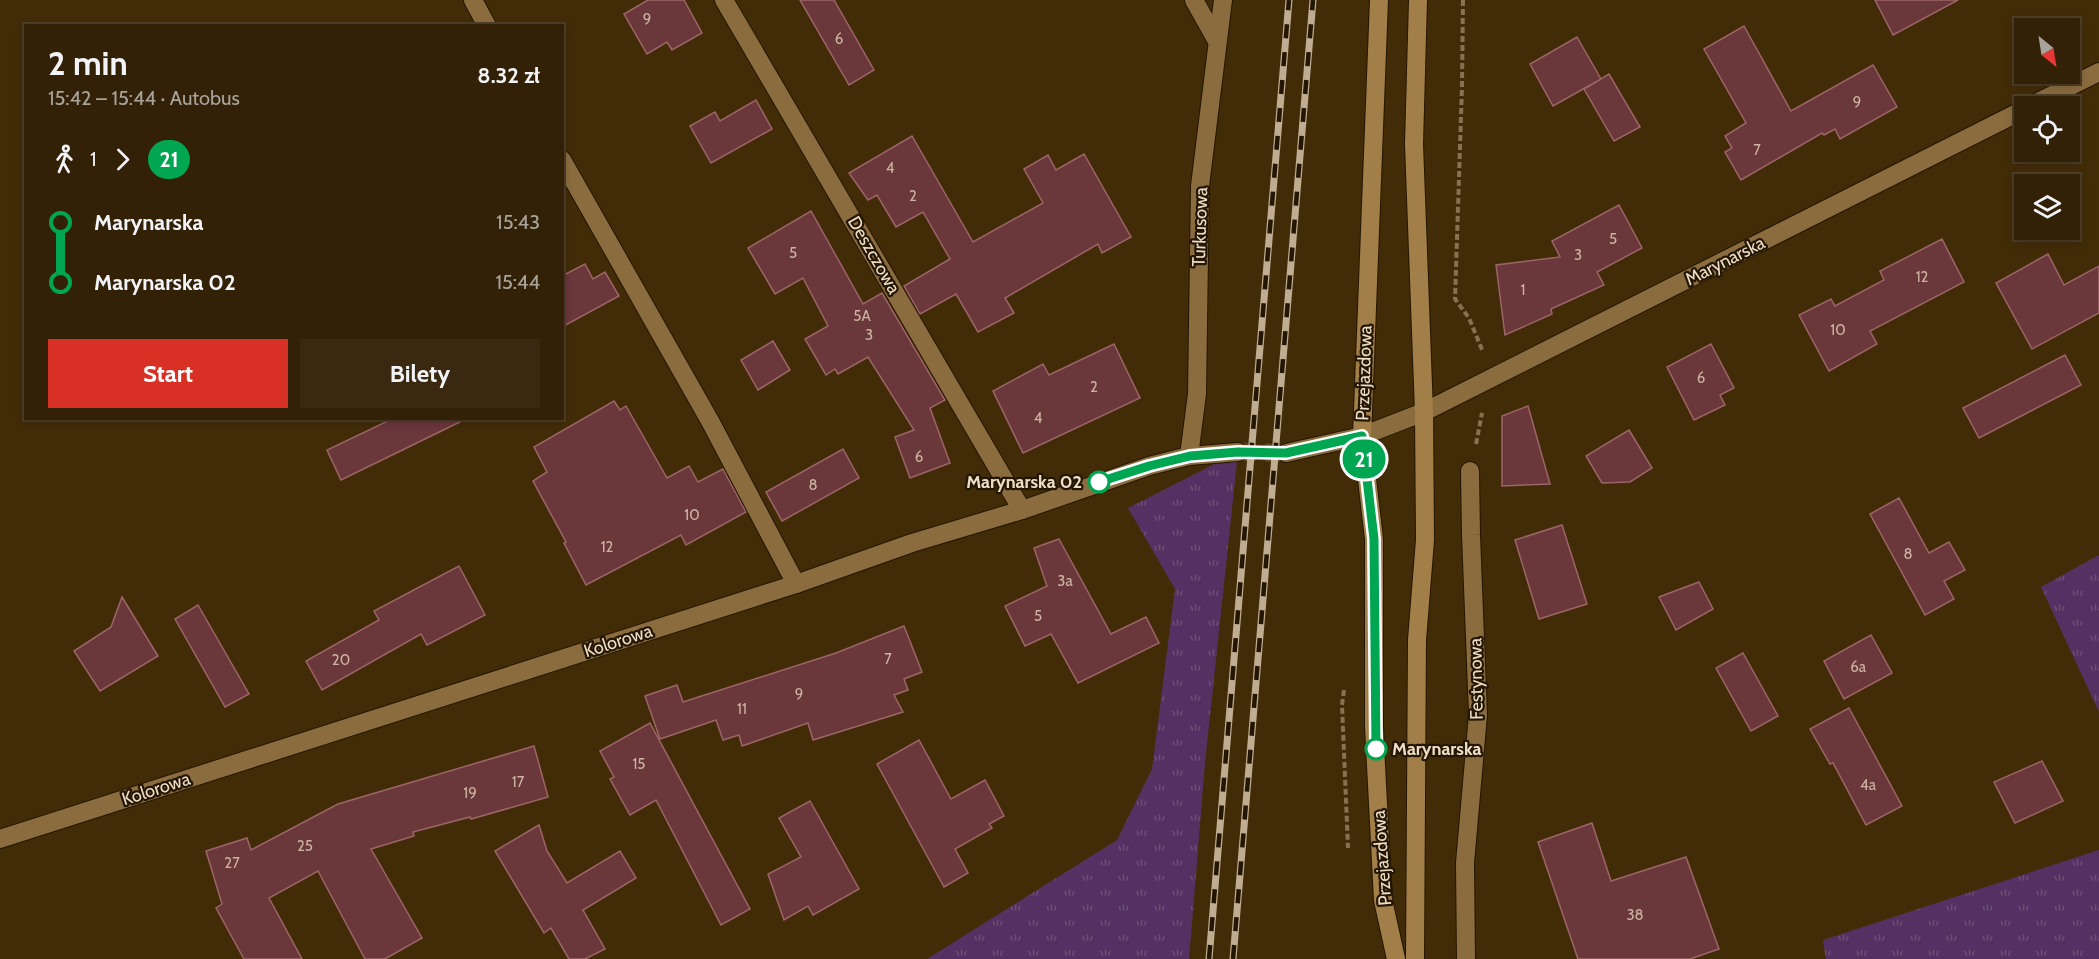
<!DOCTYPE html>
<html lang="pl">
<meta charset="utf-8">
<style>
:root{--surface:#322106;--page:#3a2910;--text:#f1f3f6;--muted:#a8a39b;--line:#4d3e28;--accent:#d93025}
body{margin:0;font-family:Cabin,sans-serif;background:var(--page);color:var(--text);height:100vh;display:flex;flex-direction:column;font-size:22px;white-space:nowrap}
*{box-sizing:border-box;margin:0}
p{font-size:20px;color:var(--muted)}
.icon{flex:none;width:33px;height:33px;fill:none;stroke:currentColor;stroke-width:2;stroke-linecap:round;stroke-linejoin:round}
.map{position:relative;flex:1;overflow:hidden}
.sheet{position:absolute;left:24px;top:24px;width:540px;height:396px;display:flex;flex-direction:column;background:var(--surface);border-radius:0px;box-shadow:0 3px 9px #0003,0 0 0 2px var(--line)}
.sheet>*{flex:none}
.badge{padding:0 12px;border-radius:20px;font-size:21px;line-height:39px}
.needle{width:39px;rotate:150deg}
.fabs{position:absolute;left:2014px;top:18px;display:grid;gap:12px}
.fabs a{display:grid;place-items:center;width:66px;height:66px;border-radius:0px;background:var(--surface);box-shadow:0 3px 9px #0003,0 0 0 2px var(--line);font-size:30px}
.map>.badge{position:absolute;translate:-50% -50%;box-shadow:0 0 0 3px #fff}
.legs{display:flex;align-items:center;gap:9px;height:66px;padding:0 24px;font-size:20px}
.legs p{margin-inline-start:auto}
.head{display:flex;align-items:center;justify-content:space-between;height:102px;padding:0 24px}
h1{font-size:33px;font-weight:700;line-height:45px}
.button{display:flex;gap:12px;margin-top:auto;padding:12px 24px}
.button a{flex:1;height:69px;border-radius:0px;background:var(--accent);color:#fff;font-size:24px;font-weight:700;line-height:69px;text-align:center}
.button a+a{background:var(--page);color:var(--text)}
ul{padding:0 24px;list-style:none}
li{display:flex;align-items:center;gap:21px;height:60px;font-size:22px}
li i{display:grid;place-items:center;width:9px;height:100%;margin:0 8px;background:currentColor}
li i::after{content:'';width:15px;height:15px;margin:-8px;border:4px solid;border-radius:50%;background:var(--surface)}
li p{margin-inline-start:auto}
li:first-child i{background:linear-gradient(#0000 50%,currentColor 0)}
li:last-child i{background:linear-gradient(currentColor 50%,#0000 0)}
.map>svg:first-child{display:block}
</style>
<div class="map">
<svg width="2099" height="959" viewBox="0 0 2099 959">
<defs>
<pattern id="grass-tufts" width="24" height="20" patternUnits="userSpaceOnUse" patternTransform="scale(1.5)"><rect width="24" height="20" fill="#543162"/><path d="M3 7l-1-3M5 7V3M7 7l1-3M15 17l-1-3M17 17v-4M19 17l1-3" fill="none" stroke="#6d4e77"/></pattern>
</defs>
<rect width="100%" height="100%" fill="#422c08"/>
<g fill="url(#grass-tufts)">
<path d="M1238 452 1205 763 1189 959H927L1117 840 1152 769 1175 589 1128 508Z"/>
<path d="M2099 555V712L2041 587Z"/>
<path d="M2099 850V959H1826L1823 940Z"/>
</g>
<g fill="#6a373b" stroke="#9d6568" stroke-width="1.5">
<path d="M648 0H684L702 33 672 50 667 42 647 54 624 14Z"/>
<path d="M800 0H834L874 70 849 85Z"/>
<path d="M1875 0H1958L1893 35Z"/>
<path d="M1744 26 1791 111 1873 65 1897 107 1840 139 1835 129 1824 135 1822 133 1741 180 1725 152 1732 148 1725 136 1746 123 1704 49Z"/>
<path d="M1577 37 1601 79 1609 74 1640 127 1614 141 1584 89 1601 79 1553 106 1530 64Z"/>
<path d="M756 100 772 129 711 163 690 126 715 112 720 121Z"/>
<path d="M912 136 973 242 1043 203 1024 169 1048 155 1056 170 1084 154 1131 237 1102 253 1098 244 1005 298 1014 313 978 332 956 294 920 314 904 286 950 259 923 212 896 227 877 195 868 200 849 173Z"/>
<path d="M1619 205 1642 248 1597 272 1604 285 1551 309 1552 314 1505 335 1496 265 1560 257 1552 241Z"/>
<path d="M811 211 863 304 882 293 945 400 930 408 950 463 910 478 895 437 914 430 868 357 838 374 835 369 826 375 805 339 828 326 803 278 775 294 748 248Z"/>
<path d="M1942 239 1964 282 1870 331 1877 344 1829 371 1799 315 1831 299 1835 306 1884 280 1880 271Z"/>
<path d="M2048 254 2064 285 2099 266V313L2032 349 1996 283Z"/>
<path d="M585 264 593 279 605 272 619 296 562 327V276Z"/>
<path d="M773 341 790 370 758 390 741 360Z"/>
<path d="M1114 344 1140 398 1023 453 993 391 1043 364 1049 375Z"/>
<path d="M1711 344 1734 388 1720 395 1725 405 1694 420 1667 367Z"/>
<path d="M2065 355 2081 385 1979 438 1963 408Z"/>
<path d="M614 401 620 410 626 406 667 478 689 466 698 482 723 469 746 512 686 545 681 535 586 585 564 543 566 542 533 481 547 472 534 447Z"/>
<path d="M1528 406 1550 484 1502 486V416Z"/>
<path d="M394 418H468L341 480 327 450Z"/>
<path d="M1629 430 1652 468 1630 482 1602 483 1586 456Z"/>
<path d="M843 449 859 478 782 521 766 492Z"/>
<path d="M1899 498 1929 553 1949 542 1965 570 1944 581 1954 599 1925 615 1870 514Z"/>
<path d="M1562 525 1587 604 1539 619 1515 540Z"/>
<path d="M1059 539 1111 634 1146 617 1159 643 1078 683 1051 634 1025 646 1005 606 1047 586 1034 548Z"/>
<path d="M459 566 485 615 427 645 421 634 322 690 306 661 379 620 374 611Z"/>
<path d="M1699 582 1713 609 1676 630 1659 597Z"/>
<path d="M122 597 158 656 100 691 74 651 111 627Z"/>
<path d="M198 605 249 694 225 707 175 619Z"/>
<path d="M904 626 922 672 904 679 908 690 894 695 903 712 813 740 808 723 742 746 739 735 723 740 716 720 660 739 645 696 677 685 683 702 836 653Z"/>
<path d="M1871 635 1892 673 1844 699 1824 661Z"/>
<path d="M1743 653 1778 716 1751 731 1716 668Z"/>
<path d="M1849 708 1902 806 1866 825 1833 763 1830 764 1810 729Z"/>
<path d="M650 723 750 909 721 925 656 800 630 815 610 779 614 777 600 751Z"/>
<path d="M919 740 951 799 985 780 1004 816 989 824 992 828 955 849 968 873 944 887 877 764Z"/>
<path d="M534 746 548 797 471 819 470 817 413 832 414 836 371 849 422 938 385 959H365L318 871 269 898 302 959H244L216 908 222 904 206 851 247 838 251 850 338 804Z"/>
<path d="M2042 761 2063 801 2015 823 1994 782Z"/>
<path d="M810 801 859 889 813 915 808 906 784 920 768 874 801 857 779 818Z"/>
<path d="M1592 823 1611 881 1686 857 1719 949 1690 959H1578L1538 842Z"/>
<path d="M539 825 547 851 567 883 620 851 636 878 583 910 605 949 585 959H569L551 928 544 933 495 851Z"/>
</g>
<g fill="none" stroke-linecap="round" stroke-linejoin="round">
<path stroke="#5c4724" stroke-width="18" stroke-dasharray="18 9" stroke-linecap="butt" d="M1238 452 1286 453"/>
<defs>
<g id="minor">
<path d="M473 0 487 26"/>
<path d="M724 0 1022 510"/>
<path d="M1194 0 1217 41"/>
<path d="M2030 106 2099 72"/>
<path d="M562 160 710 421 796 584"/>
<path d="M1286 453 1362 436 1424 412 2025 109"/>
<path d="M1189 456 1197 394 1200 186 1223 0"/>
<path d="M0 839 796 584 912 543 1022 510 1149 466 1189 456 1238 452"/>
<path d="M1466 959 1465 863 1478 715 1471 535 1470 471"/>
</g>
<g id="major">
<path d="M1379 0 1362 436 1374 539V727L1383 900 1396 959"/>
<path d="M1415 959 1417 640 1425 540 1424 412 1414 144 1418 0"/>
</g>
</defs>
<use href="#minor" stroke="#241600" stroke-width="20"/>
<use href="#major" stroke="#241600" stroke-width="20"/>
<g stroke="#867253" stroke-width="4" stroke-dasharray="6 3" stroke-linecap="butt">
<path d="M1463 0 1462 86 1455 299 1469 318 1483 352"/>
<path d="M1476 444 1482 413"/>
<path d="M1344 690 1342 705 1348 848"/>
</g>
<use href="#minor" stroke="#8b6c3f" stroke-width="18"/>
<use href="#major" stroke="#a27f49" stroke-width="18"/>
<defs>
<g id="rail">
<path d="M1209 959 1289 0"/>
<path d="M1233 959 1313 0"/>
</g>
</defs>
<use href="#rail" stroke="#bfac91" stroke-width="7"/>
<use href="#rail" stroke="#231604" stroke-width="4.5" stroke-dasharray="14" stroke-linecap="butt"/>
</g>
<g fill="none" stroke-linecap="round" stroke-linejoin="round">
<defs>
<path id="line-1" d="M1099 482 1149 466 1190 456 1238 452 1286 453 1362 436 1374 539 1376 749"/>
</defs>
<use href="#line-1" stroke="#fff" stroke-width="14"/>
<use href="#line-1" stroke="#00a651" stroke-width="9"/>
</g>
<g fill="#fff" stroke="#00a651" stroke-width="3">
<circle cx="1099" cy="482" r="10"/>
<circle cx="1376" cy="749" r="10"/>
</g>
<g text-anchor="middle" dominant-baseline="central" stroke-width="4.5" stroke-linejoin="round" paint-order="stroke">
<g font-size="15" fill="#cdb4a2">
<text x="647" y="19">9</text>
<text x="839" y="39">6</text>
<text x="1857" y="102">9</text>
<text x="1757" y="150">7</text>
<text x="890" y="168">4</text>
<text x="913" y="196">2</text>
<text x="1613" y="239">5</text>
<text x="793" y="253">5</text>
<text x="1578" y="255">3</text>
<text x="1922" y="277">12</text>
<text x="1523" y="290">1</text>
<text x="862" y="316">5A</text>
<text x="1838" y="330">10</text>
<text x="869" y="335">3</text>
<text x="1701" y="378">6</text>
<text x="1094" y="387">2</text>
<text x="1038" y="418">4</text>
<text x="919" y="457">6</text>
<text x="813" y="485">8</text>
<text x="692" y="515">10</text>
<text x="607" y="547">12</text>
<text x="1908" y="554">8</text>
<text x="1065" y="581">3a</text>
<text x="1038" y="616">5</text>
<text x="888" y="659">7</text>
<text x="341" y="660">20</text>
<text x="1858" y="667">6a</text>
<text x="799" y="694">9</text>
<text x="742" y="709">11</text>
<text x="639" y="764">15</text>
<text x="518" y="782">17</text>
<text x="1868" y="785">4a</text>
<text x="470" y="793">19</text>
<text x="305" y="846">25</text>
<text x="232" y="863">27</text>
<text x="1635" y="915">38</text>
</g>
<g font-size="18" fill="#eeddc5" stroke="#231604">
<text transform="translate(1200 227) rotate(-88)">Turkusowa</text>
<text transform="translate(874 255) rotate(60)">Deszczowa</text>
<text transform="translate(1725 261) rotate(-27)">Marynarska</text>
<text transform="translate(1364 373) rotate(-88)">Przejazdowa</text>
<text transform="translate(618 641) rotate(-18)">Kolorowa</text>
<text transform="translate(1476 679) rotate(-91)">Festynowa</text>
<text transform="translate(156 789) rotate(-18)">Kolorowa</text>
<text transform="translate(1382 858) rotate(-94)">Przejazdowa</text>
</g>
<g font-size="18" font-weight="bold" fill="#eeddc5" stroke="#231604" text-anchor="end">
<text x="1082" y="482">Marynarska 02</text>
<text x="1392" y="749" text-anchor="start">Marynarska</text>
</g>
</g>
</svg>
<div class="fabs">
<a><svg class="needle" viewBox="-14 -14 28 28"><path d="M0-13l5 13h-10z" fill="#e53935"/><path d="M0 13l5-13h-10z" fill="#a8a39b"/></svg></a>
<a><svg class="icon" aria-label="locate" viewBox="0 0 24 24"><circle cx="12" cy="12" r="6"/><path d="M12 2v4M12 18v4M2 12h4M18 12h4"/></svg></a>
<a><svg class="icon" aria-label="layers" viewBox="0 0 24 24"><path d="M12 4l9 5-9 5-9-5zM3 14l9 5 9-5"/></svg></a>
</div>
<b class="badge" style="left:1364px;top:459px;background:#00a651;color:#fff">21</b>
<section class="sheet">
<div class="head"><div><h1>2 min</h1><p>15:42 – 15:44 · Autobus</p></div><b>8.32 zł</b></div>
<div class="legs"><svg class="icon" aria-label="walk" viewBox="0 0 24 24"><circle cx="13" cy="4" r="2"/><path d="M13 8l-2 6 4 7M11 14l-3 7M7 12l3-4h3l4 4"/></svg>1<svg class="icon" aria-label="forward" viewBox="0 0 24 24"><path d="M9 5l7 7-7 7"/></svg><b class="badge" style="background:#00a651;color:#fff">21</b></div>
<ul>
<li><i style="color:#00a651"></i><b>Marynarska</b><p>15:43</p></li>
<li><i style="color:#00a651"></i><b>Marynarska 02</b><p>15:44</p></li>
</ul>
<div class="button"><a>Start</a><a>Bilety</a></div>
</section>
</div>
